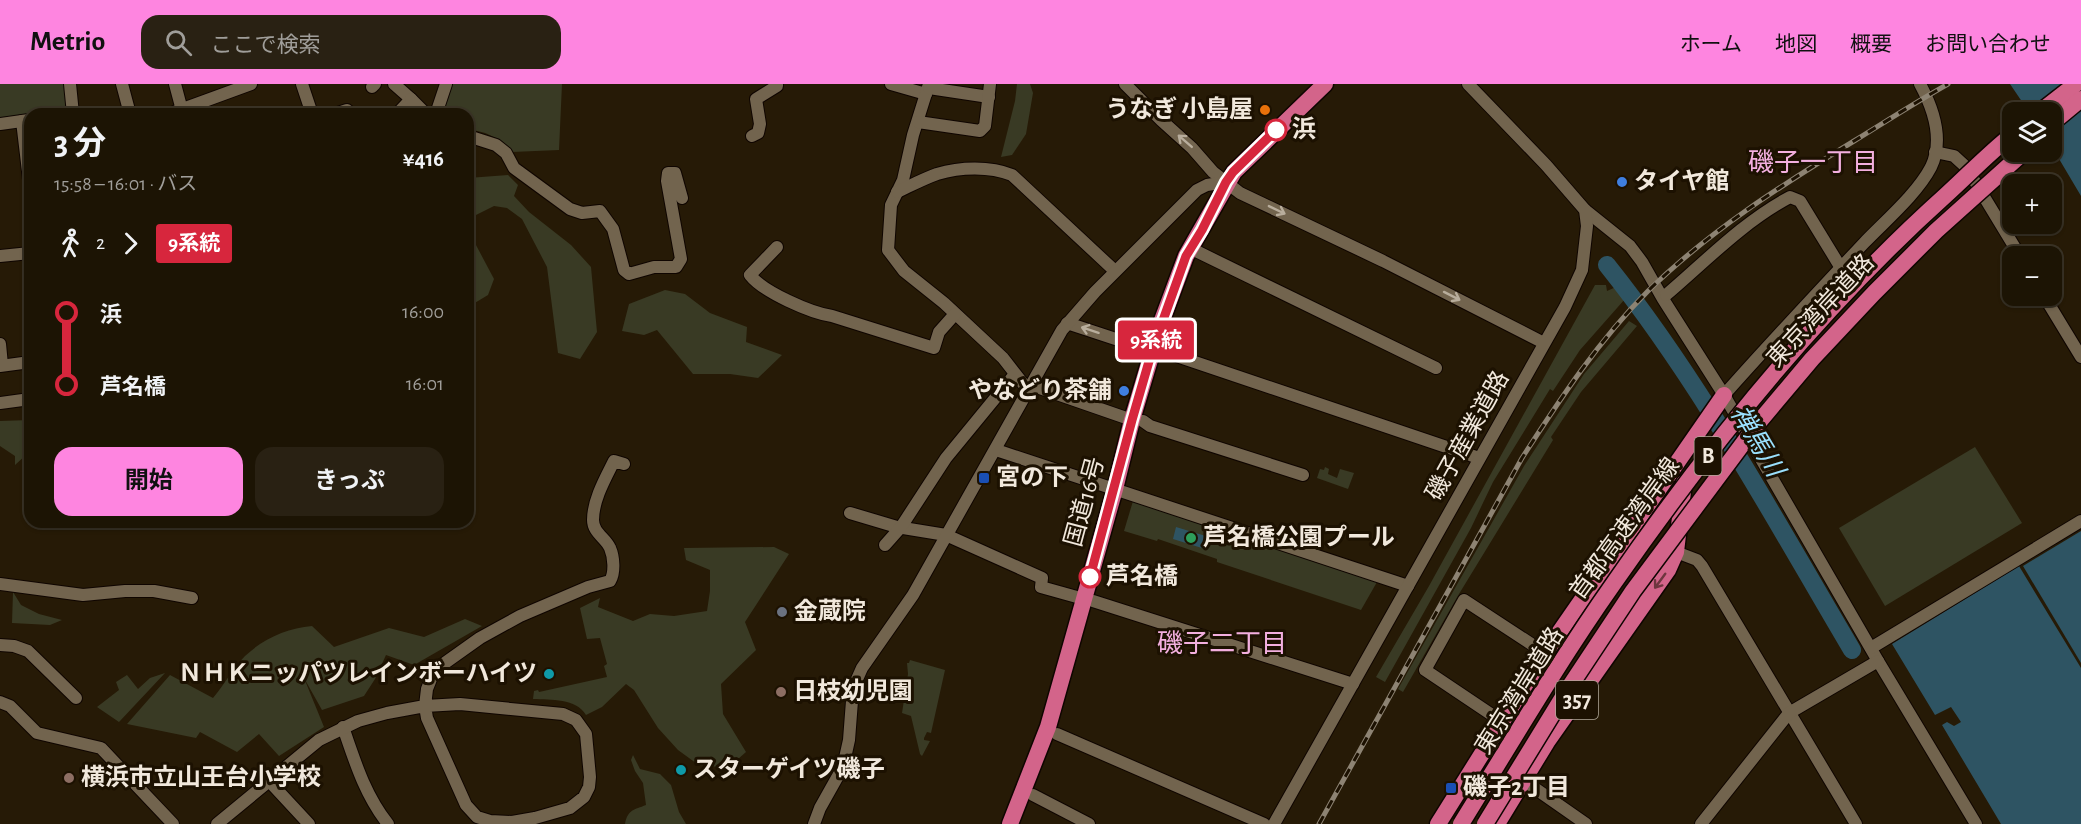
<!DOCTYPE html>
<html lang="ja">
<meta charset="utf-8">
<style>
:root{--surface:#1c1404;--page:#292113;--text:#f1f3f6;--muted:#a09e9a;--line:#3a3326;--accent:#fe85e0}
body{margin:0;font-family:"Alegreya Sans","Noto Sans JP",sans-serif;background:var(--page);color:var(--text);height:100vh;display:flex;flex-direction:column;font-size:22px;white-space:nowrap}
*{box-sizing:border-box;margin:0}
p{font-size:20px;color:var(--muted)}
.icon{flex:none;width:33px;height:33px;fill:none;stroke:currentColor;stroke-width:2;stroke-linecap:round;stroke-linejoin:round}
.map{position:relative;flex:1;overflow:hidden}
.drawer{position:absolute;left:24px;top:24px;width:450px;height:420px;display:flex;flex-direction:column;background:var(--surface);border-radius:18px;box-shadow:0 2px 4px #0004,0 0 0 2px var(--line)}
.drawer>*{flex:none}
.badge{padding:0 12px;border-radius:4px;font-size:21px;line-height:39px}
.tools{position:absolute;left:2002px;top:18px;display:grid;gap:12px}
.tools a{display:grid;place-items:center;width:60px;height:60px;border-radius:12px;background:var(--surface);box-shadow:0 2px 4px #0004,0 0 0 2px var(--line);font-size:30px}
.map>.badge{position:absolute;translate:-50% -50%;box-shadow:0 0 0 3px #fff}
.legs{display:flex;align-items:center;gap:9px;height:66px;padding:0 30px;font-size:20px}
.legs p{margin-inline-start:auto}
.summary{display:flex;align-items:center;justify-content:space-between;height:102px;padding:0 30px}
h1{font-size:33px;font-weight:700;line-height:45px}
.action{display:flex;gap:12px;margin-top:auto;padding:12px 30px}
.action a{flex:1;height:69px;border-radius:18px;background:var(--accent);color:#111;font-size:24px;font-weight:700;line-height:69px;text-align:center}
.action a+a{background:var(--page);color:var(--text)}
ul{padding:0 30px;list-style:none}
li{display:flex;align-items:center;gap:21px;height:72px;font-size:22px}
li i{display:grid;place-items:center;width:9px;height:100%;margin:0 8px;background:currentColor}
li i::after{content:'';width:15px;height:15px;margin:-8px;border:4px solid;border-radius:50%;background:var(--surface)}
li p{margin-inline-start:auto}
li:first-child i{background:linear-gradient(#0000 50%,currentColor 0)}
li:last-child i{background:linear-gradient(currentColor 50%,#0000 0)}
header{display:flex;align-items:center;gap:36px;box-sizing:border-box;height:84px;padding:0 30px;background:var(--accent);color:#111}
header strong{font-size:28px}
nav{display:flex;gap:33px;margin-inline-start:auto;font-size:21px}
.search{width:420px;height:54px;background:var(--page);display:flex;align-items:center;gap:15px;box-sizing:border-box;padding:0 21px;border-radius:18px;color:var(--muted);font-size:22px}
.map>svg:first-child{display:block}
</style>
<header>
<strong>Metrio</strong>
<div class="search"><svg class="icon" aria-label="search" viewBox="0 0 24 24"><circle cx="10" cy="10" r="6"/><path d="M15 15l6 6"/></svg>ここで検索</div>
<nav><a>ホーム</a><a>地図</a><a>概要</a><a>お問い合わせ</a></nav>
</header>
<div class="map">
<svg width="2081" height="740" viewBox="0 0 2081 740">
<rect width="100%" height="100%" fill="#261a06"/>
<g fill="#393a24">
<path d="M0 0H64L66 24 63 28 30 30V33L0 37Z"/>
<path d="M452 0H562L559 66 512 68C502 55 484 46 468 46V30H442Z"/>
<path d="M1017 0H1030L1033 9 1026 50 1012 71 1001 73 1015 17Z"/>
<path d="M508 91 518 101 514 112 529 128 571 161 591 183 597 248 580 275 558 269 547 183 522 135 507 124 494 122 468 135V94Z"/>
<path d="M468 146 494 195 488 211 468 223Z"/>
<path d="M1627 198 1632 207 1580 266 1553 307 1550 305 1493 398 1471 444 1385 598 1376 593 1429 502 1595 201H1606L1607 207Z"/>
<path d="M665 206 685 210 710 229 747 243 746 258 782 271 758 294 730 290H693L657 246 644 251 622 247 629 220Z"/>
<path d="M1629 237 1637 242 1581 308 1551 353 1553 356 1459 510 1403 608 1398 605 1524 382 1584 290Z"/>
<path d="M30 336V370H27L15 381V372L0 362V337Z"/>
<path d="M1975 363 2022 439 1885 522 1839 444Z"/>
<path d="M1325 383 1329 385 1328 390 1337 394 1340 385 1354 389 1348 405 1317 394 1320 385 1324 386Z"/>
<path d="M1133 417 1143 420 1377 498 1361 526 1217 478V475L1158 455 1157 457 1124 447Z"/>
<path d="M774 463 789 470 745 538 756 566 721 600 723 630 746 668 729 683 700 682 678 666 658 644 634 606 626 600 602 623 586 631C576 614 551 616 533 615L534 607 538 606 539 608 607 593 604 582 607 580 600 554 587 555 580 524 600 514 598 523 633 537 650 530 674 532 707 527 710 507V486L686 476 684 464Z"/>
<path d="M13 508 21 521 39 530 62 536 50 541 12 539Z"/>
<path d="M465 535 482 542 414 581 386 571 375 595 364 612 322 626 304 594 324 643 279 672 259 650 237 668 200 648 196 654 127 640 170 591 213 614C224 601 233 584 245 572 263 555 287 544 312 542L334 563 389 544 424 553Z"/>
<path d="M910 576 945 586 931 649 927 648 924 654V656L930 657 922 672 920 670 911 632 902 629 908 590 907 579H909Z"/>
<path d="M165 589 119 638 97 623 119 606 116 598 127 591 138 605 150 594Z"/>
<path d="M633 671 640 685 660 690 671 701 679 728 686 740H625C628 725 634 726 646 721L643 699 635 687 631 676Z"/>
</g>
<g fill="#2e5463">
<path d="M2010 0H2081V112L2052 63V28H2029Z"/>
<path d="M1176 443 1209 453 1205 465 1173 455Z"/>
<path d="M2081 447V579L2023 482Z"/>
<path d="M2019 482 2081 584V740H2001L1942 641 1947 638 1954 642 1961 638 1951 623 1935 631 1892 560Z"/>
</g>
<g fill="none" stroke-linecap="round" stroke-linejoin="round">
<path stroke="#2e5463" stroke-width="18" d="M1607 181C1702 300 1775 436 1852 566"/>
<defs>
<g id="minor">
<path d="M70 0 73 30"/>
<path d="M122 0 130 30"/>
<path d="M175 0 183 30"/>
<path d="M302 0 312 30"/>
<path d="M394 0 411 15 397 30"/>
<path d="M891 0 926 10"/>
<path d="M929 0 913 51 903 96 891 121 888 166 904 187 944 219 1003 274 1028 306"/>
<path d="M1125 0 1161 36 1192 64 1213 88 1240 109 1383 177 1544 259"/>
<path d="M372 3 375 0"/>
<path d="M929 4 989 13"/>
<path d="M411 15 426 30"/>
<path d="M169 30 251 0"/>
<path d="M335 30 347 26 351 30"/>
<path d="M436 30 446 0"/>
<path d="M22 37 30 104"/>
<path d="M918 38 980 47 985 42 990 0"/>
<path d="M0 40 29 36"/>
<path d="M468 52 496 61 506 69 514 84 570 125 582 129 600 127 613 145 624 186 629 190 654 183H676L681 175 667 97 668 89H675L682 114"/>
<path d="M752 52 758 49 760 40 756 15 777 2V0"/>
<path d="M1935 68 1954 72 1966 83 2020 172"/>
<path d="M897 108C910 102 923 95 937 90 960 83 990 82 1012 91L1115 187"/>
<path d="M1585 126 1630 162 1642 178 1663 215 1724 311 1878 577 1976 740"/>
<path d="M777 163 750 191C763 208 811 229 832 232L934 264 939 248 955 230"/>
<path d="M1198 168 1436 284"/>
<path d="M0 172 30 169"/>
<path d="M1666 211C1706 177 1743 138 1790 113L1800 117 1841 184"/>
<path d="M2044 212 2081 273"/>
<path d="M1067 239 1152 267"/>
<path d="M0 260 2 281"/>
<path d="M1162 267 1479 374"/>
<path d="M0 282 30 278"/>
<path d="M1031 301 1132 336"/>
<path d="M1724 311C1770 259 1817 209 1864 159 1885 137 1917 110 1931 83 1944 56 1933 24 1920 0"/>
<path d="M0 319 30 315"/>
<path d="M1143 337 1150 342 1303 391"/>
<path d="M996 366 1408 502"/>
<path d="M850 429 897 443 946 451 1042 494 1041 503 1084 515"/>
<path d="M885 461 901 443 946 374 1015 290"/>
<path d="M1676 468 1697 476 1702 482 1856 740"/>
<path d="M0 500 83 511 125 507H154L192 514"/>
<path d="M1093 517 1353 600"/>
<path d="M0 561 14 562 28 567 76 614"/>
<path d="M1871 564 2081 437"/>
<path d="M0 618 10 622 37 649 101 664 173 740"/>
<path d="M1501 637 1425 586 1464 516 1545 569"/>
<path d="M343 643C355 678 365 711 388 740"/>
<path d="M1057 650 1264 740"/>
<path d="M1523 696 1586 740"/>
<path d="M269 697 309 740"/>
<path d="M1033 711 1089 740"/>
<path d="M217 740 319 656 358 637 387 629 425 622 460 620 563 630 576 636 586 650 590 693 589 703 584 713 570 724 535 734 512 738 490 737 477 733 466 721 427 634 425 622 427 605 433 590 442 581 480 554 520 532 588 503 610 497C615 489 614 473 610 464 606 454 593 449 593 436 593 416 605 395 614 377L624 380"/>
<path d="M814 740 820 724 843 683 849 656 852 617 854 602 862 584 913 511 1062 246 1095 208 1197 106 1207 101 1226 98"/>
<path d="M1274 740 1565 223 1582 186 1587 142 1585 126 1546 81 1468 0"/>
<path d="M1701 740 1789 629 1878 577"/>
</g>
<g id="highway">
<path d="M2040 28 2076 0"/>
<path d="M2052 39 2081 15"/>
<path d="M1010 740 1048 643 1115 405 1132 336 1161 239 1186 172 1234 88 1325 0"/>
<path d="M1438 740 1545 569 1724 311"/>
<path d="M1497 740 1547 658 1668 486 1676 468 1684 399"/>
</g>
</defs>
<use href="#minor" stroke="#0f0500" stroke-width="14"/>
<use href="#highway" stroke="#0f0500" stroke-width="19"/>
<use href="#minor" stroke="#72644e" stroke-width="12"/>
<use href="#highway" stroke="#d3648a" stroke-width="16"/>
<defs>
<path id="rail" d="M1319 740 1522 374C1560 315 1599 256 1648 207 1709 147 1782 101 1854 57 1885 38 1916 18 1948 0"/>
</defs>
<use href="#rail" stroke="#8d8373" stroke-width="5"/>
<use href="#rail" stroke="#1c1101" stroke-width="3" stroke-dasharray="9" stroke-linecap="butt"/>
<defs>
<g id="highway-bridge">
<path d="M1461 740C1511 659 1559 577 1614 499 1711 359 1819 225 1946 111 1968 91 1989 69 2013 50"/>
<path d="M1485 740 1566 608 1633 507 1759 338 1812 275 1874 209 1936 147 2024 68"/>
</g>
</defs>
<use href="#highway-bridge" stroke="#0f0500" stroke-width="19" stroke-linecap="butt"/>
<use href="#highway-bridge" stroke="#d3648a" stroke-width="16"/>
</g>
<defs><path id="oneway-shaft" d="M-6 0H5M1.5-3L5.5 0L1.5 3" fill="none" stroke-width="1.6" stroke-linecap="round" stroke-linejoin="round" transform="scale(1.5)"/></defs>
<g stroke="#b8ad9c">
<use href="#oneway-shaft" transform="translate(1185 57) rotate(-139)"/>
<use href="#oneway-shaft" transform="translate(1277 126) rotate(26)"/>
<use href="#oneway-shaft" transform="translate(1452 212) rotate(27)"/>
<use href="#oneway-shaft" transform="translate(1090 246) rotate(-162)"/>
</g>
<use stroke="#6e363f" href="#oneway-shaft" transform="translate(1660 497) rotate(126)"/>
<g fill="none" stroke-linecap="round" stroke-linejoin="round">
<defs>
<path id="line-1" d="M1090 493 1132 336 1152 267 1186 172 1202 146 1226 98 1233 88 1276 46"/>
</defs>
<use href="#line-1" stroke="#fff" stroke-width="14"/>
<use href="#line-1" stroke="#d7263d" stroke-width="9"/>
</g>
<circle fill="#e8710a" stroke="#1c1101" stroke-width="2" cx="1265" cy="26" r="6"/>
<g fill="#fff" stroke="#d7263d" stroke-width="3">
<circle cx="1276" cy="46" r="10"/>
<circle cx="1090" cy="493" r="10"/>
</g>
<g fill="#3f7fe0" stroke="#1c1101" stroke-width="2">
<circle cx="1622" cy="98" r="6"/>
<circle cx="1124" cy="307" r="6"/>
</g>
<g fill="#1a4fb4" stroke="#1c1101" stroke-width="2">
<rect x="978" y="388" width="12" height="12" rx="3"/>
<rect x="1445" y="698" width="12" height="12" rx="3"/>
</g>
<circle fill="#2e9e5b" stroke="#1c1101" stroke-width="2" cx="1191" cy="454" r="6"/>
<circle fill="#6b7280" stroke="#1c1101" stroke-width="2" cx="782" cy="528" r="6"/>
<g fill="#0f9aa8" stroke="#1c1101" stroke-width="2">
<circle cx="549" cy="590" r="6"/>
<circle cx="681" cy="686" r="6"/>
</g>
<g fill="#8d6e63" stroke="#1c1101" stroke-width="2">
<circle cx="781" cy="608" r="6"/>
<circle cx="69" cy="694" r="6"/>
</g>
<g text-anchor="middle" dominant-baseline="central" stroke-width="6" stroke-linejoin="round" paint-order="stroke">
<g fill="#1c1101" stroke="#b1a89a" stroke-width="1.5">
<rect x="1694.5" y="353" width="27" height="38" rx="4.5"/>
<rect x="1556" y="597" width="42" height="38" rx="4.5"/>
</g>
<g font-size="22" font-weight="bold" fill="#f1e8dc">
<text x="1708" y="372">B</text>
<text x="1577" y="616">357</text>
</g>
<g font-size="24" font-weight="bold" fill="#f1e8dc" stroke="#1c1101" text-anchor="start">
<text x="1253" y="26" text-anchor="end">うなぎ 小島屋</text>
<text x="1634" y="98">タイヤ館</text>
<text x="1112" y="307" text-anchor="end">やなどり茶舗</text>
<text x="996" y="394">宮の下</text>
<text x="1203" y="454">芦名橋公園プール</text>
<text x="794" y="528">金蔵院</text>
<text x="537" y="590" text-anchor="end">ＮＨＫニッパツレインボーハイツ</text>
<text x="793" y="608">日枝幼児園</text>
<text x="693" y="686">スターゲイツ磯子</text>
<text x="81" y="694">横浜市立山王台小学校</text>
<text x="1463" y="704">磯子2丁目</text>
</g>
<g font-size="24" font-weight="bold" fill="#f1e8dc" stroke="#1c1101" text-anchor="start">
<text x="1292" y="46">浜</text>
<text x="1106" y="493">芦名橋</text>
</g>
<g font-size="24" fill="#f1e8dc" stroke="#1c1101">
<text transform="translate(1821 227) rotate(-47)">東京湾岸道路</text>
<text transform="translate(1468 352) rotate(-61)">磯子産業道路</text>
<text transform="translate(1085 418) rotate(-75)">国道16号</text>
<text transform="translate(1625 445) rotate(-54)">首都高速湾岸線</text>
<text transform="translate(1520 607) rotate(-58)">東京湾岸道路</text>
</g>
<g font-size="26" fill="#f3afdf" stroke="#1c1101">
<text x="1813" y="79">磯子一丁目</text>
<text x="1222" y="560">磯子二丁目</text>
</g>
<g font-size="26" font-style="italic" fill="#9ae0fd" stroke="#1c1101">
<text transform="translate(1757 357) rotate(59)">禅馬川</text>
</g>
</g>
</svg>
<div class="tools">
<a><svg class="icon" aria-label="layers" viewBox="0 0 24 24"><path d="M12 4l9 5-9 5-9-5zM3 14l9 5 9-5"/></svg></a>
<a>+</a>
<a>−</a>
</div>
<b class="badge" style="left:1156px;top:256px;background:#d7263d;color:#fff">9系統</b>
<section class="drawer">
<div class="summary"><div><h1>3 分</h1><p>15:58 – 16:01 · バス</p></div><b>¥416</b></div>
<div class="legs"><svg class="icon" aria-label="walk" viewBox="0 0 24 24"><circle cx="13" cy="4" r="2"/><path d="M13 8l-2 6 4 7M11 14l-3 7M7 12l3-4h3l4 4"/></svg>2<svg class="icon" aria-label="forward" viewBox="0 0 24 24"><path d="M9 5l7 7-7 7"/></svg><b class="badge" style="background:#d7263d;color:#fff">9系統</b></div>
<ul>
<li><i style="color:#d7263d"></i><b>浜</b><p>16:00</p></li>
<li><i style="color:#d7263d"></i><b>芦名橋</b><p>16:01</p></li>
</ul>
<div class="action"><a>開始</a><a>きっぷ</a></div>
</section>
</div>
